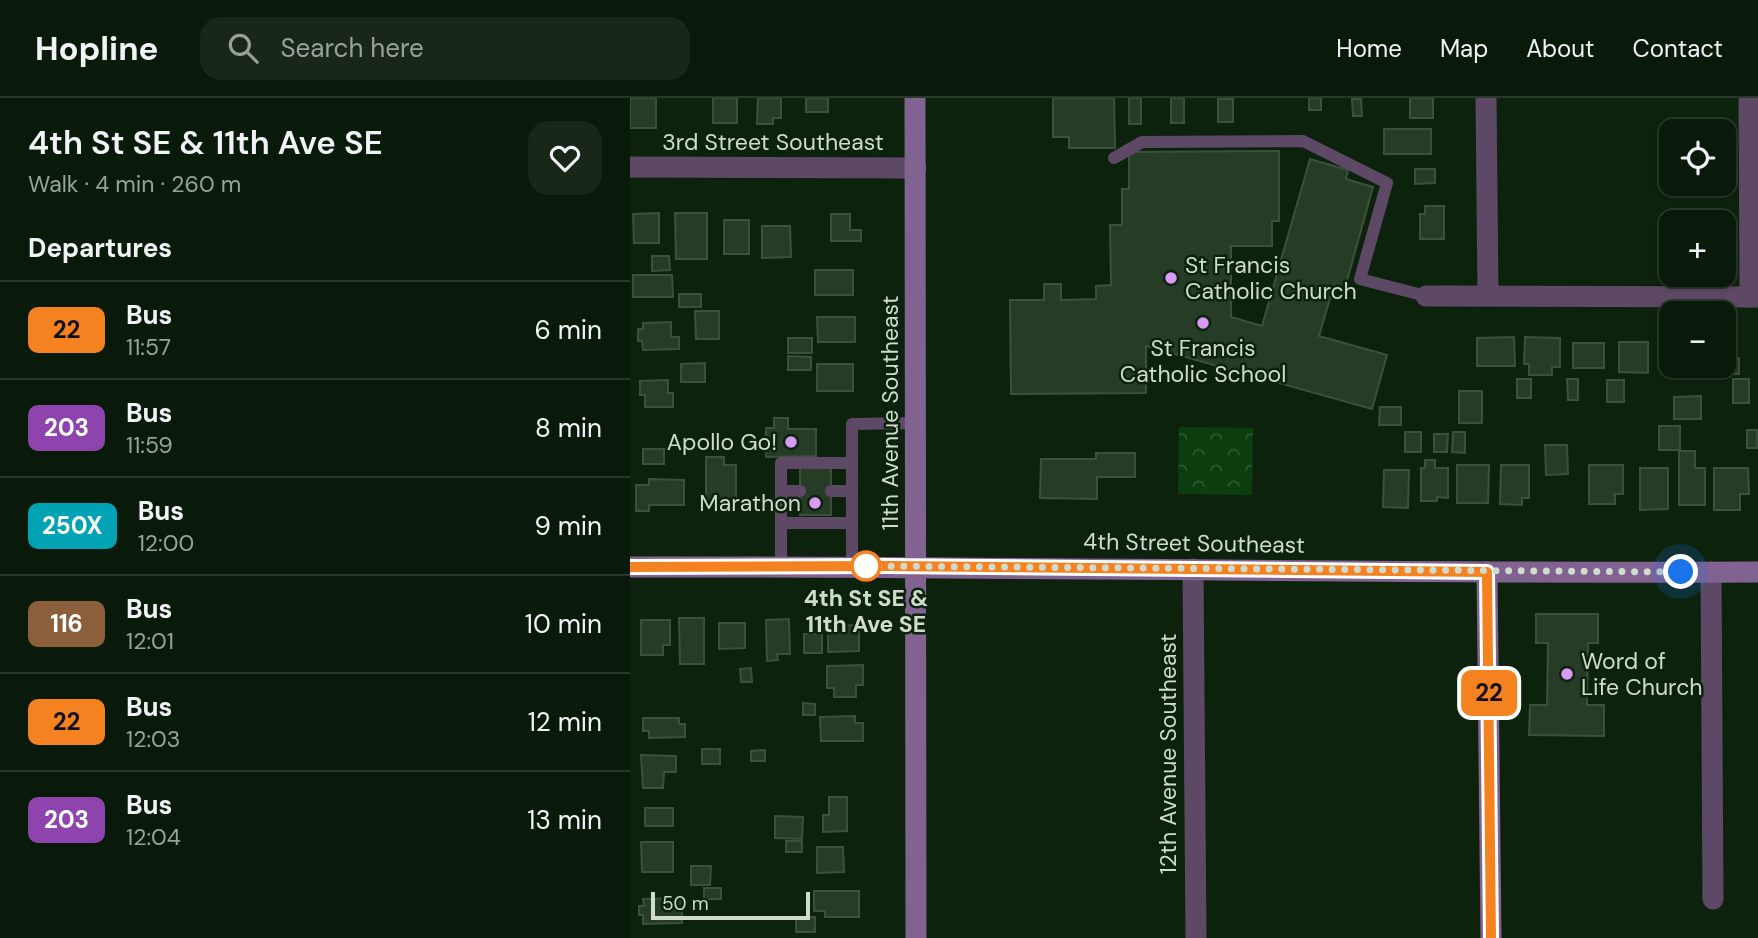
<!DOCTYPE html>
<meta charset="utf-8">
<style>
:root{--surface:#0a1a0a;--page:#182718;--text:#f1f3f6;--muted:#99a19c;--line:#2a382b}
body{margin:0;font-family:"DM Sans",sans-serif;background:var(--page);color:var(--text);height:100vh;display:flex;flex-direction:column;font-size:26px;white-space:nowrap}
*{box-sizing:border-box;margin:0}
p{font-size:23px;color:var(--muted)}
.icon{flex:none;width:38px;height:38px;fill:none;stroke:currentColor;stroke-width:2;stroke-linecap:round;stroke-linejoin:round}
.map{position:relative;flex:1;overflow:hidden}
.drawer{display:flex;flex-direction:column;background:var(--surface);width:630px}
.drawer>*{flex:none}
.badge{padding:0 14px;border-radius:10px;font-size:24px;line-height:46px}
.tools{position:absolute;left:1029px;top:21px;display:grid;gap:14px}
.tools a{display:grid;place-items:center;width:77px;height:77px;border-radius:14px;background:var(--surface);box-shadow:0 2px 5px #0004,0 0 0 2px var(--line);font-size:35px}
.scale{position:absolute;left:21px;bottom:18px;width:159px;box-sizing:border-box;padding-left:7px;border:4px solid #cedbcd;border-top:0;font-size:19px;line-height:24px;white-space:nowrap;color:#cedbcd;-webkit-text-stroke:5px #0d220d;paint-order:stroke}
.you{position:absolute;width:35px;height:35px;margin:-18px;border:5px solid #fff;border-radius:50%;background:#1a73e8;box-shadow:0 0 0 10px #1a73e833}
.map>.badge{position:absolute;translate:-50% -50%;box-shadow:0 0 0 4px #fff}
h2{padding:0 28px;font-size:26px;line-height:63px}
.round{display:grid;place-items:center;flex:none;width:74px;height:74px;border-radius:21px;background:var(--page)}
.headline{display:flex;align-items:center;justify-content:space-between;height:119px;padding:0 28px}
h1{font-size:33px;font-weight:600;line-height:52px}
ul{padding:0;list-style:none}
li{display:flex;align-items:center;gap:21px;height:98px;padding:0 28px;border-top:2px solid var(--line)}
li div{flex:1}
li b{display:block;font-size:26px}
li em{font-style:normal}
li .badge{min-width:77px;font-weight:700;text-align:center}
header{display:flex;align-items:center;gap:42px;box-sizing:border-box;height:98px;padding:0 35px;background:var(--surface);border-bottom:2px solid var(--line)}
header strong{font-size:33px}
nav{display:flex;gap:38px;margin-inline-start:auto;font-size:24px}
.search{width:490px;height:63px;background:var(--page);display:flex;align-items:center;gap:18px;box-sizing:border-box;padding:0 24px;border-radius:21px;color:var(--muted);font-size:26px}
main{display:flex;flex:1;min-height:0}
.map>svg:first-child{display:block}
</style>
<header>
<strong>Hopline</strong>
<div class="search"><svg class="icon" aria-label="search" viewBox="0 0 24 24"><circle cx="10" cy="10" r="6"/><path d="M15 15l6 6"/></svg>Search here</div>
<nav><a>Home</a><a>Map</a><a>About</a><a>Contact</a></nav>
</header>
<main>
<section class="drawer">
<div class="headline"><div><h1>4th St SE &amp; 11th Ave SE</h1><p>Walk · 4 min · 260 m</p></div><a class="round"><svg class="icon" aria-label="heart" viewBox="0 0 24 24"><path d="M12 20l-8-8c-3-5 5-10 8-4 3-6 11-1 8 4z"/></svg></a></div>
<h2>Departures</h2>
<ul>
<li><span class="badge" style="background:#f58220;color:#111">22</span><div><b>Bus</b><p>11:57</p></div><em>6 min</em></li>
<li><span class="badge" style="background:#8e44ad;color:#fff">203</span><div><b>Bus</b><p>11:59</p></div><em>8 min</em></li>
<li><span class="badge" style="background:#00a3b4;color:#fff">250X</span><div><b>Bus</b><p>12:00</p></div><em>9 min</em></li>
<li><span class="badge" style="background:#8b5e3c;color:#fff">116</span><div><b>Bus</b><p>12:01</p></div><em>10 min</em></li>
<li><span class="badge" style="background:#f58220;color:#111">22</span><div><b>Bus</b><p>12:03</p></div><em>12 min</em></li>
<li><span class="badge" style="background:#8e44ad;color:#fff">203</span><div><b>Bus</b><p>12:04</p></div><em>13 min</em></li>
</ul>
</section>
<div class="map">
<svg width="1128" height="840" viewBox="0 0 1128 840">
<defs>
<pattern id="park-crowns" width="20" height="18" patternUnits="userSpaceOnUse" patternTransform="scale(1.75)"><rect width="20" height="18" fill="#0c3d0f"/><path d="M2 6a3 3 0 1 1 6 0M12 15a3 3 0 1 1 6 0" fill="none" stroke="#2e5831"/></pattern>
</defs>
<rect width="100%" height="100%" fill="#0d220d"/>
<path fill="url(#park-crowns)" d="M549 329 623 330 622 397 548 396Z"/>
<g fill="#273c26" stroke="#3b513a" stroke-width="2">
<rect x="0" y="0" width="26" height="30"/>
<rect x="83" y="0" width="24" height="25"/>
<path d="M128 0H151V20H143V26H127Z"/>
<rect x="176" y="0" width="22" height="14"/>
<path d="M423 0H484L485 50H439V39H423Z"/>
<rect x="499" y="0" width="12" height="26"/>
<rect x="541" y="0" width="13" height="25"/>
<rect x="679" y="0" width="12" height="12"/>
<rect x="780" y="0" width="23" height="20"/>
<rect x="588" y="1" width="15" height="23"/>
<path d="M722 1H731L732 18H723Z"/>
<rect x="754" y="31" width="47" height="25"/>
<path d="M649 53V123H642V148H601V219L632 228 680 61 718 72 716 81 743 89 715 190 704 187 689 238 757 257 742 311 516 248V295L381 296 380 202H414V186H431V202L466 201V188L481 187 480 127H492V91H499V54Z"/>
<path d="M785 71H805V85L785 86Z"/>
<path d="M795 108H814V141H790V116H795Z"/>
<path d="M29 115V145H4L3 116Z"/>
<path d="M45 115H77V161H46Z"/>
<path d="M201 116H220V132H231V143H201Z"/>
<rect x="94" y="122" width="25" height="34"/>
<path d="M132 128H160L161 159 132 160Z"/>
<path d="M22 158H39L40 172 22 173Z"/>
<rect x="185" y="172" width="38" height="25"/>
<path d="M3 177H42L43 199H3Z"/>
<rect x="49" y="196" width="22" height="13"/>
<path d="M65 213H89V241H66Z"/>
<path d="M187 219H225V244H188Z"/>
<path d="M41 224V239H49V251L13 252 12 243H8V231H13V225Z"/>
<path d="M884 239 885 268H847V240Z"/>
<path d="M895 239 930 240V269H922V277H899V266H894Z"/>
<rect x="158" y="240" width="24" height="15"/>
<path d="M1037 243H1041V268H1065V272H1037Z"/>
<path d="M989 244H1018V275L989 274Z"/>
<rect x="943" y="245" width="31" height="25"/>
<path d="M1094 246H1105V260H1109V276H1078V268H1094Z"/>
<path d="M158 258 181 259V272H158Z"/>
<path d="M75 265V284H51V266Z"/>
<rect x="187" y="266" width="36" height="27"/>
<rect x="887" y="281" width="14" height="19"/>
<path d="M937 281H948V302H938Z"/>
<rect x="1103" y="281" width="16" height="24"/>
<path d="M38 282V295H43V309H15V297H10V283Z"/>
<rect x="977" y="282" width="17" height="22"/>
<rect x="829" y="293" width="23" height="32"/>
<path d="M1071 298V321H1044V299Z"/>
<path d="M750 309H771V327H749Z"/>
<path d="M144 320H158V331H186V358L136 359V330H144Z"/>
<rect x="1029" y="328" width="21" height="24"/>
<rect x="1117" y="332" width="10" height="18"/>
<rect x="775" y="334" width="16" height="20"/>
<path d="M823 334H835V355L822 354Z"/>
<path d="M804 336H818L817 354H804Z"/>
<path d="M915 347H937L938 376 916 377Z"/>
<rect x="13" y="351" width="21" height="15"/>
<path d="M1049 353H1065V370H1075V407H1049Z"/>
<path d="M466 355H505V379H467V401L410 400 411 361H466Z"/>
<path d="M76 359H94V367H106V403H76Z"/>
<path d="M795 362H805V370H818V400L807 399V403H791V370H795Z"/>
<path d="M827 367H859L858 405H827Z"/>
<path d="M871 367H899V400H892V407L870 406Z"/>
<path d="M959 367H993V396H985V406H959Z"/>
<rect x="170" y="370" width="31" height="47"/>
<path d="M1010 370H1038V411L1010 412Z"/>
<path d="M1084 370H1118L1119 396H1110V412H1084Z"/>
<path d="M754 372H779L778 410 753 409Z"/>
<path d="M19 381 54 382V407H19V413H6V387H19Z"/>
<path d="M906 516H968V545H958L957 607H974V638L899 637 900 607H917L918 545H906Z"/>
<path d="M49 520H74V566H50Z"/>
<path d="M159 521 160 556H147L148 562 137 563 136 522Z"/>
<path d="M11 522H40V547H33V557H11Z"/>
<path d="M89 525H115V550L89 551Z"/>
<path d="M229 527V553L198 554V528Z"/>
<rect x="174" y="536" width="18" height="19"/>
<path d="M233 567V587H226V599H204V590H197V568Z"/>
<path d="M121 570 122 584H111L110 571Z"/>
<path d="M173 605 185 606V617H173Z"/>
<path d="M225 618V625H233V643H191L190 619Z"/>
<path d="M13 620H49V626H55V639L19 640V633H13Z"/>
<rect x="72" y="651" width="18" height="15"/>
<path d="M135 652V663H121V653Z"/>
<path d="M11 657 46 658V674H34L33 690H13Z"/>
<path d="M199 699H217V733L193 734V717H199Z"/>
<rect x="15" y="710" width="28" height="18"/>
<path d="M145 718 173 719 172 741 145 740Z"/>
<rect x="156" y="743" width="16" height="11"/>
<path d="M11 744H43V774H12Z"/>
<path d="M187 749H213L214 774 187 775Z"/>
<path d="M61 768H81L80 787H61Z"/>
<rect x="74" y="790" width="17" height="11"/>
<path d="M184 793H229V819H195V813H184Z"/>
<path d="M52 800V825L13 826V817H9V808H14L13 801Z"/>
<rect x="166" y="819" width="19" height="15"/>
</g>
<g fill="none" stroke-linecap="round" stroke-linejoin="round">
<g stroke="#5d4966" stroke-width="12">
<path d="M484 60 512 44 673 43 757 85 730 181 796 198"/>
<path d="M222 365V468"/>
<path d="M151 393H170"/>
<path d="M201 393H222"/>
<path d="M151 425H222"/>
<path d="M151 468V365H222V326L286 325"/>
</g>
<g stroke="#5d4966" stroke-width="21">
<path d="M856 0 858 197"/>
<path d="M1119 0 1120 199"/>
<path d="M0 69 286 70"/>
<path d="M796 198 1128 199"/>
<path d="M563 471 566 840"/>
<path d="M1081 474 1083 801"/>
</g>
<g stroke="#826291" stroke-width="21">
<path d="M285 0 286 840"/>
<path d="M0 469C376 468 752 476 1128 474"/>
<path d="M857 474 861 840"/>
</g>
</g>
<g fill="none" stroke-linecap="round" stroke-linejoin="round">
<defs>
<path id="line" d="M0 469 256 468 857 474 861 840"/>
</defs>
<use href="#line" stroke="#fff" stroke-width="16"/>
<use href="#line" stroke="#f58220" stroke-width="10"/>
<path stroke="#cedbcd" stroke-width="7" stroke-dasharray="0 12.6" d="M236 468 1051 474"/>
</g>
<g fill="#d99af7" stroke="#0d220d" stroke-width="2.5">
<circle cx="541" cy="180" r="7"/>
<circle cx="573" cy="225" r="7"/>
<circle cx="161" cy="344" r="7"/>
<circle cx="185" cy="405" r="7"/>
<circle cx="937" cy="576" r="7"/>
</g>
<circle fill="#fff" stroke="#f58220" stroke-width="3.5" cx="236" cy="468" r="14"/>
<g text-anchor="middle" dominant-baseline="central" stroke-width="5" stroke-linejoin="round" paint-order="stroke">
<g font-size="23" fill="#cedbcd" stroke="#0d220d">
<text x="143" y="44">3rd Street Southeast</text>
<text transform="translate(260 315) rotate(-90)">11th Avenue Southeast</text>
<text transform="translate(564 445) rotate(1)">4th Street Southeast</text>
<text transform="translate(538 656) rotate(-90)">12th Avenue Southeast</text>
</g>
<g font-size="23" fill="#cedbcd" stroke="#0d220d" text-anchor="start">
<text x="555" y="167">St Francis<tspan x="555" dy="26">Catholic Church</tspan></text>
<text x="573" y="250" text-anchor="middle">St Francis<tspan x="573" dy="26">Catholic School</tspan></text>
<text x="147" y="344" text-anchor="end">Apollo Go!</text>
<text x="171" y="405" text-anchor="end">Marathon</text>
<text x="951" y="563">Word of<tspan x="951" dy="26">Life Church</tspan></text>
</g>
<g font-size="23" font-weight="bold" fill="#cedbcd" stroke="#0d220d">
<text x="236" y="500">4th St SE &amp;<tspan x="236" dy="26">11th Ave SE</tspan></text>
</g>
</g>
</svg>
<div class="tools">
<a><svg class="icon" aria-label="locate" viewBox="0 0 24 24"><circle cx="12" cy="12" r="6"/><path d="M12 2v4M12 18v4M2 12h4M18 12h4"/></svg></a>
<a>+</a>
<a>−</a>
</div>
<div class="scale">50 m</div>
<div class="you" style="left:1051px;top:474px"></div>
<b class="badge" style="left:859px;top:595px;background:#f58220;color:#111">22</b>
</div>
</main>
